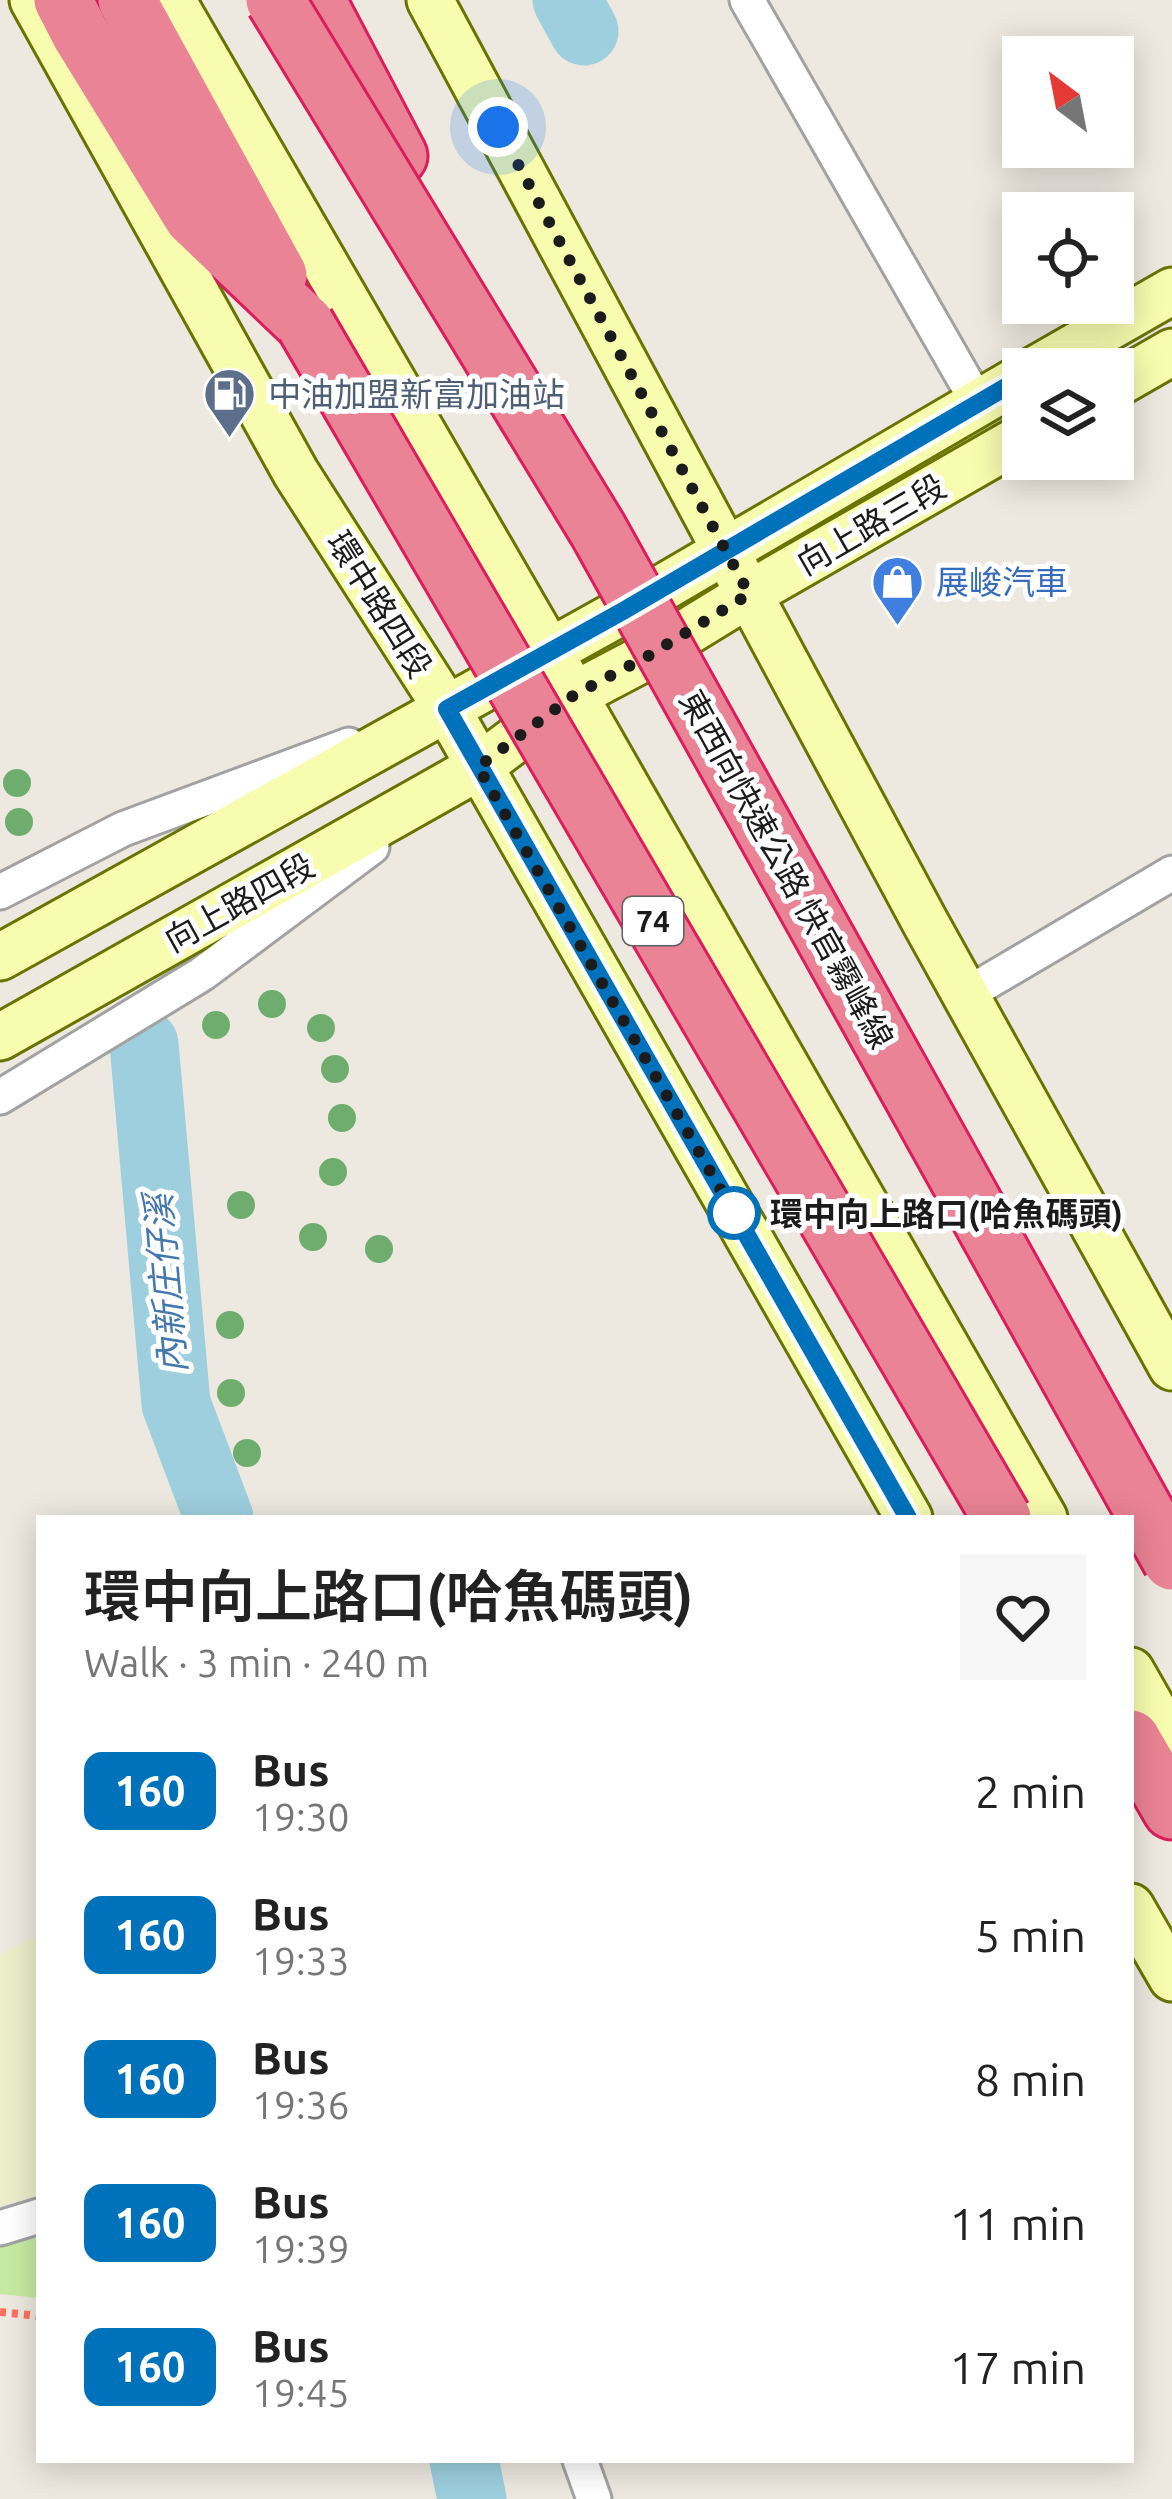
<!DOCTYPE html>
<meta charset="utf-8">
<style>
:root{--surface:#fff;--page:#f6f6f6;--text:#222;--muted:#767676}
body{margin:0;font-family:Ubuntu,"Noto Sans TC",sans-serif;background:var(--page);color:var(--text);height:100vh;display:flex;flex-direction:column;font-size:45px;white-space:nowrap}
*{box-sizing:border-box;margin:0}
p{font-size:39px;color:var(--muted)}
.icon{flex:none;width:66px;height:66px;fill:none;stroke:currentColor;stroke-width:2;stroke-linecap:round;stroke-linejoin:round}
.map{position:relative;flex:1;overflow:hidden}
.drawer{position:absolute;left:36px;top:1515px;width:1098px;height:948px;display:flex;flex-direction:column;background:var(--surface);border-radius:0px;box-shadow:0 6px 30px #0003}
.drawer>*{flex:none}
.badge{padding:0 24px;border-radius:18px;font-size:42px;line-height:78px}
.needle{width:78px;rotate:328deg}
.buttons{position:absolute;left:1002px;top:36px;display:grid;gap:24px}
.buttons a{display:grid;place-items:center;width:132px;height:132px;border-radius:0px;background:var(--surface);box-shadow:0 6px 30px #0003;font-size:60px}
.you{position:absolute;width:60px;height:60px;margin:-30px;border:9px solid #fff;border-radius:50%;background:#1a73e8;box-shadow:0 0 0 18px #1a73e833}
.map>.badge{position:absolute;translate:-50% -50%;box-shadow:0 0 0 6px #fff}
.round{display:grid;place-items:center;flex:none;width:126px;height:126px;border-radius:0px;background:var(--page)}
.overview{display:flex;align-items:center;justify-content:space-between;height:204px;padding:0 48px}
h1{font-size:57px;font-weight:600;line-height:90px}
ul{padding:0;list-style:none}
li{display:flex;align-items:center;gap:36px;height:144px;padding:0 48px}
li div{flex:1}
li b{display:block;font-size:45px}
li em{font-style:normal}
li .badge{min-width:132px;font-weight:700;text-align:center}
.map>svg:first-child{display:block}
</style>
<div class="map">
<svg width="1172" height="2499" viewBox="0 0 1172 2499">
<rect width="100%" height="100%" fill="#ede9e0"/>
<path fill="#ebeec9" d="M39 1935V2194L0 2206V1954Z"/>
<path fill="#c5eba2" d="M39 2233V2298L0 2294V2242Z"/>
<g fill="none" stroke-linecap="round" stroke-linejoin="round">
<g stroke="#9dcfde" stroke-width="69">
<path d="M567 0 584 31"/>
<path d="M144 1044 176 1404 219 1518"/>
<path d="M464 2460 472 2499"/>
</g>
<defs>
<g id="street">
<path d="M747 0 978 403"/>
<path d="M0 892 123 829 349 745"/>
<path d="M967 994 1172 873"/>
<path d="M0 1097 202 974 372 847"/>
<path d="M0 2228 39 2216"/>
<path d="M580 2460 594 2499"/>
</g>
<g id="secondary">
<path d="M33 0 296 473 447 709 909 1518"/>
<path d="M172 0 549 651 1044 1518"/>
<path d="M430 0 925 922 1172 1367"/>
<path d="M1036 369 1172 291"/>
<path d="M1113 386 1172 352"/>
<path d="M0 957 623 611 1023 377"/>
<path d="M0 1037 479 767 574 695 648 656 749 594 1023 437"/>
<path d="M1131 1671 1172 1743"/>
<path d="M1131 1907 1172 1978"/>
</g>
<g id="highway">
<path d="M63 0 80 33 193 217 305 324"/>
<path d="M127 0 278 275"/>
<path d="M316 0 398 156"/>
<path d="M1131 1739 1172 1810"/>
</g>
</defs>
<use href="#street" stroke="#a2a2a2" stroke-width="39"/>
<use href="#secondary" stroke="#677400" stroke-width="51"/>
<use href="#highway" stroke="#dc1c5d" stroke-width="63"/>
<path stroke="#ff705f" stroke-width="8" stroke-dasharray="6 6" stroke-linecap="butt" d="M0 2312 39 2316"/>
<use href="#street" stroke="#fff" stroke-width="33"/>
<use href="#secondary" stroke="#f8fcaf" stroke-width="45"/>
<use href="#highway" stroke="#e98395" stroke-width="57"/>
<defs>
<g id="highway-bridge">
<path d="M275 0 598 530 1172 1561"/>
<path d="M305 324 1002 1518"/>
</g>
</defs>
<use href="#highway-bridge" stroke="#dc1c5d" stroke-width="63" stroke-linecap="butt"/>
<use href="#highway-bridge" stroke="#e98395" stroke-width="57"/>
</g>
<g fill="#6ead6e">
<circle cx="17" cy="783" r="14"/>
<circle cx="19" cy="822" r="14"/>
<circle cx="272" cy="1004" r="14"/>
<circle cx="216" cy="1025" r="14"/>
<circle cx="321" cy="1028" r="14"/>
<circle cx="335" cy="1069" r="14"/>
<circle cx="342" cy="1118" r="14"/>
<circle cx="333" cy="1172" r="14"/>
<circle cx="241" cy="1205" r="14"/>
<circle cx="313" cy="1237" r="14"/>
<circle cx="379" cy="1249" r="14"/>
<circle cx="230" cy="1325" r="14"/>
<circle cx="231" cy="1393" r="14"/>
<circle cx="247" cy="1453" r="14"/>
</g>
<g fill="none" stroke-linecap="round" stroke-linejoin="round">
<defs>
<path id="line" d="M908 1518 447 709 623 611 1023 377"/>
</defs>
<use href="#line" stroke="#fff" stroke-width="27"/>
<use href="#line" stroke="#0072bc" stroke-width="18"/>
<path stroke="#1b1b1b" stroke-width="12" stroke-dasharray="0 21.6" d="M498 127 749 594 648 656 574 695 478 767 734 1213"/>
</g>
<defs>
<symbol id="fuel-pin" viewBox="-11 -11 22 30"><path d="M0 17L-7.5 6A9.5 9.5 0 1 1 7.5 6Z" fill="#5c6f8a" stroke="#fff"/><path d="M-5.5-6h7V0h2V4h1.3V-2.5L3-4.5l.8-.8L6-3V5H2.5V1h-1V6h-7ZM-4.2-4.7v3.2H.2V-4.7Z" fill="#fff"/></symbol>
<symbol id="shop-pin" viewBox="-11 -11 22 30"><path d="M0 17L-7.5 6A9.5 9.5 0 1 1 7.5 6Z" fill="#3f7fe0" stroke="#fff"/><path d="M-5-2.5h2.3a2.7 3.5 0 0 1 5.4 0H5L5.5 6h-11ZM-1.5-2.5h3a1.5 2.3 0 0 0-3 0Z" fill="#fff"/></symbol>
</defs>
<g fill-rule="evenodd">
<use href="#fuel-pin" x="200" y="364" width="59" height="81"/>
<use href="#shop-pin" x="868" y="552" width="59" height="81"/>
</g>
<circle fill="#fff" stroke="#0072bc" stroke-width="6" cx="734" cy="1213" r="24"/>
<g text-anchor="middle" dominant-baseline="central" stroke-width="10" stroke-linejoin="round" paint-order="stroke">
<rect fill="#fff" stroke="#5f5f5f" stroke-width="3" x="623" y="897" width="60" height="48" rx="9"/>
<g font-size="30" font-weight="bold" fill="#1b1b1b">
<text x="653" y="921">74</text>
</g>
<g font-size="33" fill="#4e5e75" stroke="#fff" text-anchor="start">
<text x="268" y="393">中油加盟新富加油站</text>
</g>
<g font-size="33" fill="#1b1b1b" stroke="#fff">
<text transform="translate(871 524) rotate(-30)">向上路三段</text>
<text transform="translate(380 604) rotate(58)">環中路四段</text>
<text transform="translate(787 869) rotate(61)">東西向快速公路 快官霧峰線</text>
<text transform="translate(239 902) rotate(-29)">向上路四段</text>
</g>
<g font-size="33" fill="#366cbe" stroke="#fff" text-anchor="start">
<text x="936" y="581">展峻汽車</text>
</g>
<g font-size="33" font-weight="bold" fill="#1b1b1b" stroke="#fff" text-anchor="start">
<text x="770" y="1213">環中向上路口(哈魚碼頭)</text>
</g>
<g font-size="36" font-style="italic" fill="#4478ae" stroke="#fff">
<text transform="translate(165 1284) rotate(-95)">內新庄仔溪</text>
</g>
</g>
</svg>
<div class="buttons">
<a><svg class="needle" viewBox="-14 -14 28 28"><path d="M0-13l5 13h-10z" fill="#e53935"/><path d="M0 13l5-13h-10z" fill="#767676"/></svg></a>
<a><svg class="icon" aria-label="locate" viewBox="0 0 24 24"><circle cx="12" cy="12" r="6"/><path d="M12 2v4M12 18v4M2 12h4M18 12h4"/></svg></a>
<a><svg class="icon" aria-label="layers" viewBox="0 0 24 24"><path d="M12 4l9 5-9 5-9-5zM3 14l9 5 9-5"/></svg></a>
</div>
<div class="you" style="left:498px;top:127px"></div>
<section class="drawer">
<div class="overview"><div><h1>環中向上路口(哈魚碼頭)</h1><p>Walk · 3 min · 240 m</p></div><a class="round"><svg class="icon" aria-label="heart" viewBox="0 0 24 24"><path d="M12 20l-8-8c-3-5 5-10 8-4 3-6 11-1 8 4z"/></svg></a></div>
<ul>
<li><span class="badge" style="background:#0072bc;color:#fff">160</span><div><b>Bus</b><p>19:30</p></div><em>2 min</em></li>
<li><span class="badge" style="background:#0072bc;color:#fff">160</span><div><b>Bus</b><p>19:33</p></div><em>5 min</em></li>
<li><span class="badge" style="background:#0072bc;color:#fff">160</span><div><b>Bus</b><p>19:36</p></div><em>8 min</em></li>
<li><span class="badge" style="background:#0072bc;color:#fff">160</span><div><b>Bus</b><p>19:39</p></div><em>11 min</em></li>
<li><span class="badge" style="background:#0072bc;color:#fff">160</span><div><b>Bus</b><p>19:45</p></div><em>17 min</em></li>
</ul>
</section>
</div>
